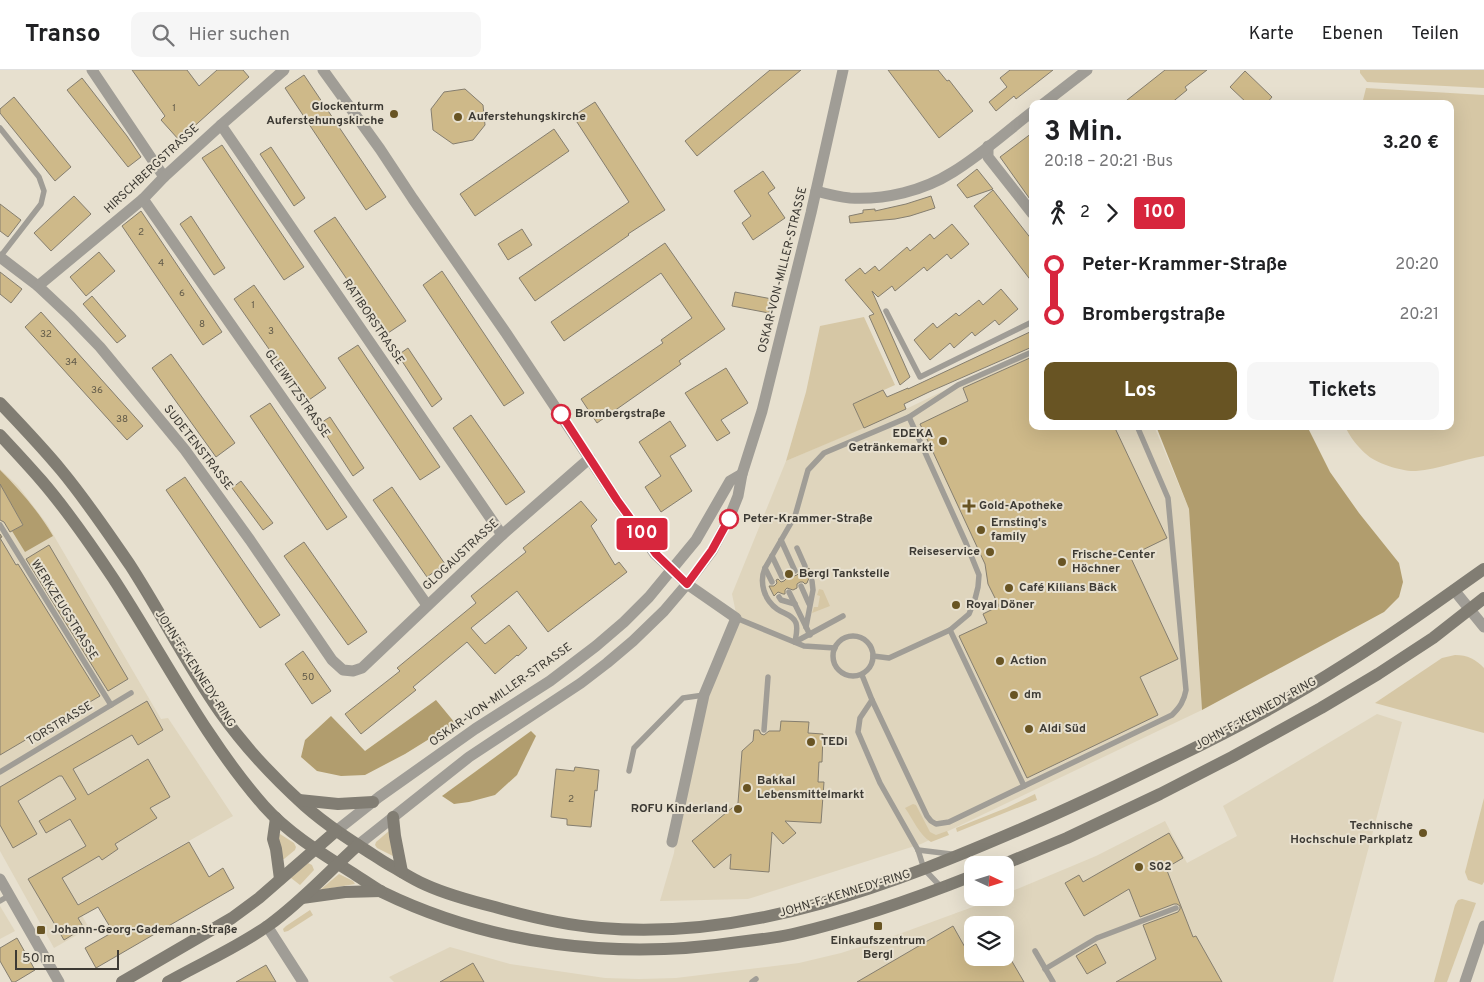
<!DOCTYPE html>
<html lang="de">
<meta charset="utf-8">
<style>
:root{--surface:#fff;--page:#f6f6f6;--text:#202124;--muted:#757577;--line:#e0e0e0;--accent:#685423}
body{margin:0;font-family:Overpass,sans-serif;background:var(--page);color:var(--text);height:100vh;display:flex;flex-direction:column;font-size:19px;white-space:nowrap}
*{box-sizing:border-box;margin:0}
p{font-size:16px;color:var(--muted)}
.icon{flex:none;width:28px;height:28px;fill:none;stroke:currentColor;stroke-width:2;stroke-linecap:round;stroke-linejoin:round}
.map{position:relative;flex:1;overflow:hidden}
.drawer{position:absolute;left:1029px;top:30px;width:425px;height:330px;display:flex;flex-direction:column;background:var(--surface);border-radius:10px;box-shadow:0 5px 20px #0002}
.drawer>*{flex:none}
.badge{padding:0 10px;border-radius:4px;font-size:18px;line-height:32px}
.needle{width:32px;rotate:94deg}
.tools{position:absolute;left:964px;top:786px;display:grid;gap:10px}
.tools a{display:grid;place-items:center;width:50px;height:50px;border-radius:10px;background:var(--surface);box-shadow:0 5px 20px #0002;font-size:25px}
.scale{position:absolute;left:15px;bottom:12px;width:104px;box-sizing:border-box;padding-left:5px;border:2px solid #3d3a34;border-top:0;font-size:14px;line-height:18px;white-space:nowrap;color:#3d3a34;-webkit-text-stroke:4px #e7e0cf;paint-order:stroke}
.map>.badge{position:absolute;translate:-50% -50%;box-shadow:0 0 0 2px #fff}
.legs{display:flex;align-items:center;gap:8px;height:55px;padding:0 15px;font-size:16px}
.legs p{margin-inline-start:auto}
.headline{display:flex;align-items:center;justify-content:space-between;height:85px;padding:0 15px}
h1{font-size:28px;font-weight:700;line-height:38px}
.primary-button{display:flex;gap:10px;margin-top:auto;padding:10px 15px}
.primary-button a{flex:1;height:58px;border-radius:10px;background:var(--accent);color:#fff;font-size:20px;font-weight:700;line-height:58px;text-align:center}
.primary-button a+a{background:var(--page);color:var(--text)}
ul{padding:0 15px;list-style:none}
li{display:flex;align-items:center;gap:18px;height:50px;font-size:19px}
li i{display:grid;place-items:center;width:8px;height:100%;margin:0 6px;background:currentColor}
li i::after{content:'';width:12px;height:12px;margin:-6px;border:4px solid;border-radius:50%;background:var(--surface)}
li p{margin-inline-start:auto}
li:first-child i{background:linear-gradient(#0000 50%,currentColor 0)}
li:last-child i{background:linear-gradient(currentColor 50%,#0000 0)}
header{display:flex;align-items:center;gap:30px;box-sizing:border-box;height:70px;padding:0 25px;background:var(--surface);border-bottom:1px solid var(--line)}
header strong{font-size:24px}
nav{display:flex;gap:28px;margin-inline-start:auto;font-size:18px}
.search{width:350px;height:45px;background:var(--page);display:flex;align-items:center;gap:12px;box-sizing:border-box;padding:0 18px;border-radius:10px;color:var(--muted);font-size:19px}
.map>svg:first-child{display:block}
</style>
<header>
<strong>Transo</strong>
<div class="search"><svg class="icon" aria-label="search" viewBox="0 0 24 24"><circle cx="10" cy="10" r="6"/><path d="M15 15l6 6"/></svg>Hier suchen</div>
<nav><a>Karte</a><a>Ebenen</a><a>Teilen</a></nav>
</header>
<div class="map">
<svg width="1484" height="912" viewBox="0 0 1484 912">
<rect width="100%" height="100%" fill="#e7e0cf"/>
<g fill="#dfd5bd" fill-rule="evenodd">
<path d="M1032 278V356H1154L1189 439 1202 640 921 774 748 829 660 831 674 783 677 760 704 625 737 548 732 524 786 391 906 339Z"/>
<path d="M0 399 18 416 47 454 161 649 168 648 233 746 76 835 89 858 54 878 0 781Z"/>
<path d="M1377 644 1402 652 1333 912H394L389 907 450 877 510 894 605 908 639 909 676 908 799 893 841 883 891 867 997 828H1005V824L1096 786 1165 751 1187 793 1237 766 1223 736ZM972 855H1005V888H972Z"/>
<path d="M0 836 15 861 0 869Z"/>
</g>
<g fill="#d6c7a5">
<path d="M1360 0H1484V18L1367 12 1360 3Z"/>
<path d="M1366 18 1484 25V386C1461 390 1439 399 1416 401 1403 402 1375 393 1366 384 1358 377 1349 366 1345 356H1450V34H1362Z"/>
<path d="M864 247 895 315 853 334 864 358 786 391 806 322 820 256Z"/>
<path d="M819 519 823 520 830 536 812 543 814 537H818L820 526 817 525Z"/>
<path d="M1455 585C1468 585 1475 589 1484 598V663L1375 633 1442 588Z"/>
<path d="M1035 724 1037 730 957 762 956 758 1006 738Z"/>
<path d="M1484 728V812L1482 815 1468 810 1465 802Z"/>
<path d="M913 734 916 735 930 762 936 765 947 761 949 765 931 772C919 765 913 749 905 738Z"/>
<path d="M389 761 395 787 377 778 375 775 376 772Z"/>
<path d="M280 764 294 773 296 777 295 780 284 789H282L278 765Z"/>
<path d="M308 793 312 795 314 800 300 815 291 808Z"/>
<path d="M339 804 353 811 355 814 320 820Z"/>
<path d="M1462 829 1476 833 1447 912H1434L1455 835 1458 830Z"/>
<path d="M310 840 313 845 288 861 284 862 283 859 286 856Z"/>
</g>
<g fill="#b19d6e">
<path d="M1156 356H1307L1330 402 1359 443 1399 493 1403 512 1399 527 1384 542 1202 640 1189 439Z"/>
<path d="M0 400C20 420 39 442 53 466L25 482 12 461 23 455 0 414Z"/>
<path d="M436 630 455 653 405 684 365 705 341 706 317 701 301 687 305 670 331 646 365 681Z"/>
<path d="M531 661 536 666 517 705 495 725 469 732 454 734 442 726Z"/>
</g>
<g fill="#ceb989" stroke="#857e6f">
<path d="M132 0H187L199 16 217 0H243L249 7 179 70 161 50 165 46Z"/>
<path d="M770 0H801L697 86 685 71Z"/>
<path d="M888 0H938L947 11 949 10 973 41 939 68Z"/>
<path d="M1010 0H1053L1016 29 1014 26 996 41 989 32 1007 17 1000 8Z"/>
<path d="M1165 0H1207L1185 17 1187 20 1170 34H1122Z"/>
<path d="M1245 1 1272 27 1266 34H1248L1230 17Z"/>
<path d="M304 5 386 127 366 140 285 18Z"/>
<path d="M82 8 127 66 141 87 128 97 67 20Z"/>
<path d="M465 19 483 35 485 55 473 70 453 74 433 60 431 39 444 22Z"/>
<path d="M14 27 71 97 55 111 0 43V39Z"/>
<path d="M595 32 665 140 628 164 629 165 535 231 519 208 629 132 573 46Z"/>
<path d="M554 59 569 81 475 146 460 124Z"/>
<path d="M1032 63V132L1000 87Z"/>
<path d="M222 75 304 197 284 210 202 88Z"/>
<path d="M271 77 305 128 294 136 260 84Z"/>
<path d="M977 99 993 119 967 128 957 115Z"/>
<path d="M763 101 775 118 768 123 785 148 753 170 742 153 751 146 734 121Z"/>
<path d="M993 120 1032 170V212L974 136Z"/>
<path d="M74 126 91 144 51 181 34 163Z"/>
<path d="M931 126 935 138 910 146 895 149 850 153 849 146 863 143V140L875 139V141L906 134Z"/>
<path d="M0 134 21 150 8 167 0 161Z"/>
<path d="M141 141 222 262 203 275 122 156Z"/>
<path d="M191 146 225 198 214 205 180 154Z"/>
<path d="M335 147 406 251 385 265 314 161Z"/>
<path d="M952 154 969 174 951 189 947 184 927 201 924 197 895 221 892 216 878 227 872 221 910 307 900 315 869 246 874 244 845 210 860 198 865 204 875 196 879 201 907 177 910 181 930 164 934 169Z"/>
<path d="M522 159 532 175 508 190 498 174Z"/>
<path d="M665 173 725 259 679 291 681 294 597 353 581 329 663 273 661 270 692 248 661 203 564 271 551 252Z"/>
<path d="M99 182 115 201 86 226 70 207Z"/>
<path d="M442 201 524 323 504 336 423 215Z"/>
<path d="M0 202 22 219 11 233 0 224Z"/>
<path d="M254 215 326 318 306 332 234 229Z"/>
<path d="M1001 219 1018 239 999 255 995 250 975 266 972 262 954 278 950 273 930 290 914 270 933 253 937 258 956 243 959 246 979 230 983 235Z"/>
<path d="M735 222 772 229 769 243 732 236Z"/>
<path d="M92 226 126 266 117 273 83 234Z"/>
<path d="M41 242 143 356 127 370 25 257Z"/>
<path d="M1032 261V277L929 322 904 334 906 339 864 358 853 334 883 320 887 327 908 318V319Z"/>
<path d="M358 275 440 397 420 410 338 288Z"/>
<path d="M408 278 442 329 432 337 398 285Z"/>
<path d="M171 284 235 373 216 387 152 298Z"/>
<path d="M1032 287V356H1114L1167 468 1130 486 1178 589 1140 607 1158 645 1027 708 959 566 987 553 983 544 999 536 988 514 985 494 920 354 968 331 963 318Z"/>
<path d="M726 298 748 333 721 350 730 363 717 371 685 323Z"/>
<path d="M270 333 347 447 327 460 250 346Z"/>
<path d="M471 345 525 422 506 435 453 358Z"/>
<path d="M330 347 364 398 353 406 319 354Z"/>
<path d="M670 351 686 376 670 386 692 421 661 442 645 417 661 406 639 372Z"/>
<path d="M185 407 280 545 260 558 166 420Z"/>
<path d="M241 411 273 453 263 460 232 418Z"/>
<path d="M0 414 23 455 10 462 4 452 0 450Z"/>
<path d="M392 417 445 494 427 507 373 430Z"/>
<path d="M581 431 597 450 591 456 615 495 619 492 627 502 548 562 517 521 471 558 485 574 509 555 527 578 518 586 517 585 495 604 467 572 413 617 416 620 361 664 345 644 400 601 397 598 476 533 471 526 526 482 523 478Z"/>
<path d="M0 464 2 467 0 468 16 495 18 494 100 626 0 685Z"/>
<path d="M304 472 367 562 348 575 284 486Z"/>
<path d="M49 475 128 609 108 621 26 489Z"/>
<path d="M801 498 805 501 809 498 813 507 809 508 807 513 805 514 803 512H800L797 514V518L793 520 787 518 785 520V524H783L778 522 774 526 769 516H774L777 513 776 510 778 509 781 512 784 511 787 508 786 505 791 503 794 506 797 505 800 502 799 499Z"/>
<path d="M303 581 331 621 312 634 285 594Z"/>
<path d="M147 631 163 660 138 675 132 665 73 699 88 725 148 689 170 727 150 738 157 748 115 774 118 779 102 790 99 786 62 808 78 835 189 772 209 807 223 798 234 818 96 898 85 878 113 862 98 837 78 848 84 858 64 870 28 809 86 776 70 749 46 763 39 751 76 729 62 706H59L18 731 37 764 13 778 0 755V717Z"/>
<path d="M781 651 809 652 808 663 823 664 822 692H819L818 712H824L821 753 785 751 796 763 783 774 772 762 769 802 730 799 731 784 714 798 692 771 738 733 742 681 753 671 754 660H759L761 664 764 665 769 661H780Z"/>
<path d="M575 697 599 700 597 721 595 720 591 757 567 755V749L551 747 556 699 574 701Z"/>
<path d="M1169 763 1183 788 1166 798 1193 867 1196 866 1222 912H1116L1156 889 1143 855 1178 842 1180 839V836L1177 834H1174L1140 847 1129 819 1084 846 1065 813 1079 805 1083 812Z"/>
<path d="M953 856 971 888H1010L1024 912H857Z"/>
<path d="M17 868 35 900 15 912H12L0 891V878Z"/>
<path d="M1096 874 1106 893 1087 904 1076 886Z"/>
<path d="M473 893 484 912H440Z"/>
<path d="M266 895 276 912H236Z"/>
</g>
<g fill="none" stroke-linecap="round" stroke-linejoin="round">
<g stroke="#a09d96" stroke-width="5.5">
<path d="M0 58 39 107 44 121 41 134 0 187"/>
<path d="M886 241 920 307 1032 252"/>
<path d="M909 347 958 315 1032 282"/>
<path d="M0 455 111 635"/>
<path d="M781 470 795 501"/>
<path d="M797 478 805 496"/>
<path d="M772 486 782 507"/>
<path d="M765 498 772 512"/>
<path d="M801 516 809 534"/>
<path d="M789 522 810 565"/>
<path d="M779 527 781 530 795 534"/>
<path d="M736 548 804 576 835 578"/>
<path d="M806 557 813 520 812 511"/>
<path d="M950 560 1024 716"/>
<circle cx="853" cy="586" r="20"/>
<path d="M795 572C796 566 798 559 796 553 793 545 784 544 777 539 764 530 759 512 765 498L795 446 808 400 824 383 909 347 966 473 979 505 978 517 975 529 969 544 950 560 889 588 873 586"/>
<path d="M795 572 843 546"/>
<path d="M862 605 872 630 860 648 858 662 880 713 918 780 924 799 942 818"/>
<path d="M872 630 927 746 931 751 936 754 949 752 1172 645C1180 637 1184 631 1186 620L1168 428 1137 356"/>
<path d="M764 660 768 607"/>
<path d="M629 701 634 678 683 628 704 625"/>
<path d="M0 702 131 623"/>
<path d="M918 780 951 784"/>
<path d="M0 831 10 825"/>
<path d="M1035 881 1053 912"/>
<path d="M1045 899 1097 868 1176 838"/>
<path d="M752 912 756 909"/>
</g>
<g stroke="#a09d96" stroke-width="11">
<path d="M92 0 164 107"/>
<path d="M323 0 380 79 413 129 506 263 617 430 655 484 687 514 736 548 704 625 672 772"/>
<path d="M1043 34 1087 0"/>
<path d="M221 55 502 465"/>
<path d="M988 76V87L1032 143"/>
<path d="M816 121C827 124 839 127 850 128 885 130 923 121 953 102 981 85 1006 62 1032 42"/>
<path d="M143 129 427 535"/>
<path d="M0 187 38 216 71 247 100 277 185 380 250 470 332 590 343 600 353 601 362 598 502 465 590 388"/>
<path d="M38 216 143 129 164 107 221 55 284 0"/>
<path d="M1454 520 1484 557"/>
<path d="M336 761 379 727 475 659 550 611 596 576 624 552 649 527 696 470 730 411 742 404"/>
<path d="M358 775 469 687 581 613 607 593 633 571 664 541 687 514 712 481 730 446 738 426 742 404 762 341 811 143 843 0"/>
<path d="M0 809 59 912"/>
<path d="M267 856 303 912"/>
<path d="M1465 912 1484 856"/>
</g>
<g stroke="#817d73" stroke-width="12">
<path d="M0 333C21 355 42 377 61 400 86 430 108 463 130 495 161 543 187 595 220 642 244 676 274 708 305 736 330 758 358 775 386 793 399 800 412 809 426 815 448 825 471 831 495 837 530 847 565 855 601 858 750 871 894 814 1028 756 1070 738 1110 719 1151 699 1217 668 1281 635 1342 596 1391 566 1437 532 1484 499"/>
<path d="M0 365C14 380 28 395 41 410 67 440 91 475 113 508 162 583 205 669 264 736 288 763 321 783 351 802 362 809 372 816 382 822 493 876 618 890 739 872 757 870 775 868 793 864 854 850 914 829 972 806"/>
<path d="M299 730 338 734 373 732"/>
<path d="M393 747 395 766 402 802"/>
<path d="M276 748 273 769 276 779 280 809"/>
<path d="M1002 795 1067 768 1160 724 1232 687 1321 638 1378 604 1433 568 1484 528"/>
<path d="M302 828 345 822 381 821"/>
<path d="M122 912 232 848 259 828 336 761"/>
<path d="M168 912C201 893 237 878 269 855 301 832 328 802 358 775"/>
</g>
</g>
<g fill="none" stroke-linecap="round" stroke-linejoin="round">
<defs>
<path id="line-1" d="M561 344 617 430 656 484 687 514 712 480 729 449"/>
</defs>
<use href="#line-1" stroke="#fff" stroke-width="11"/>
<use href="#line-1" stroke="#d7263d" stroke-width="8"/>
</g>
<g fill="#685423" stroke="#e7e0cf" stroke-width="2">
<circle cx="394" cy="44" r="5"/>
<circle cx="458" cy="47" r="5"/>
<circle cx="943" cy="371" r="5"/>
<path d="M966.5 428.5h5v5h5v5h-5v5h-5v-5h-5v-5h5z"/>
<circle cx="981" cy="460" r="5"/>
<circle cx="990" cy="482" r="5"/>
<circle cx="1062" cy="492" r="5"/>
<circle cx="789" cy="504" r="5"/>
<circle cx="1009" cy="518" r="5"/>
<circle cx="956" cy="535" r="5"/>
<circle cx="1000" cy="591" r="5"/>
<circle cx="1014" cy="625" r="5"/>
<circle cx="1029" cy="659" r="5"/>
<circle cx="811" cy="672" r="5"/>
<circle cx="747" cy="718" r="5"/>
<circle cx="738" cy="739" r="5"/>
<circle cx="1423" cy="763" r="5"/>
<circle cx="1139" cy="797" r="5"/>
<rect x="873" y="851" width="10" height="10" rx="2.5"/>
<rect x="36" y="855" width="10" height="10" rx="2.5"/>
</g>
<g fill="#fff" stroke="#d7263d" stroke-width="2.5">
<circle cx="561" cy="344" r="9"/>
<circle cx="729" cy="449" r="9"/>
</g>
<g text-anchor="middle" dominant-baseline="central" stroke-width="4" stroke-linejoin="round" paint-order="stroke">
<g font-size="10" fill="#615a49">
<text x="174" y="38">1</text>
<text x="141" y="162">2</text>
<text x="161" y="193">4</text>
<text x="182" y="223">6</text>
<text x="253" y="235">1</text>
<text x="202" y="254">8</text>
<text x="271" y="261">3</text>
<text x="46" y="264">32</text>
<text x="71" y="292">34</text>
<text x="97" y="320">36</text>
<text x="122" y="349">38</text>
<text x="308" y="607">50</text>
<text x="571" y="729">2</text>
</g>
<g font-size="12" font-weight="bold" fill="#3d3a34" stroke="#e7e0cf" text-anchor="start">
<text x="384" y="37" text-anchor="end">Glockenturm<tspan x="384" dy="14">Auferstehungskirche</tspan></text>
<text x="468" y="47">Auferstehungskirche</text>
<text x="933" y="364" text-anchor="end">EDEKA<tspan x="933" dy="14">Getränkemarkt</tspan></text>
<text x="979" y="436">Gold-Apotheke</text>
<text x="991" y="453">Ernsting's<tspan x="991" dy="14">family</tspan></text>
<text x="980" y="482" text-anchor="end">Reiseservice</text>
<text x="1072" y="485">Frische-Center<tspan x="1072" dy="14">Höchner</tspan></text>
<text x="799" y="504">Bergl Tankstelle</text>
<text x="1019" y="518">Café Kilians Bäck</text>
<text x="966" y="535">Royal Döner</text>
<text x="1010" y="591">Action</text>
<text x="1024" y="625">dm</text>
<text x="1039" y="659">Aldi Süd</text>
<text x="821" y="672">TEDi</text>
<text x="757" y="711">Bakkal<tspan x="757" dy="14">Lebensmittelmarkt</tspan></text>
<text x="728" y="739" text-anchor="end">ROFU Kinderland</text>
<text x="1413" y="756" text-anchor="end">Technische<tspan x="1413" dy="14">Hochschule Parkplatz</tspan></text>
<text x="1149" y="797">S02</text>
<text x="51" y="860">Johann-Georg-Gademann-Straße</text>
<text x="878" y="871" text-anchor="middle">Einkaufszentrum<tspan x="878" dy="14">Bergl</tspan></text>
</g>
<g font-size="12" fill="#3d3a34" stroke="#e7e0cf">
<text transform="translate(152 99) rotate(-43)">HIRSCHBERGSTRASSE</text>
<text transform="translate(783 200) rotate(-76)">OSKAR-VON-MILLER-STRASSE</text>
<text transform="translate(373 252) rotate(56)">RATIBORSTRASSE</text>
<text transform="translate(297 324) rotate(55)">GLEIWITZSTRASSE</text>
<text transform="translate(198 378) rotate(52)">SUDETENSTRASSE</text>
<text transform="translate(461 485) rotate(-43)">GLOGAUSTRASSE</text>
<text transform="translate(64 540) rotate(58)">WERKZEUGSTRASSE</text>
<text transform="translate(195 599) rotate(57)">JOHN-F.-KENNEDY-RING</text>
<text transform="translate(501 625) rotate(-35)">OSKAR-VON-MILLER-STRASSE</text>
<text transform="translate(1256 644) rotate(-29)">JOHN-F.-KENNEDY-RING</text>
<text transform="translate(60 654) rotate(-31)">TORSTRASSE</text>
<text transform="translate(845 824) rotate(-17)">JOHN-F.-KENNEDY-RING</text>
</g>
<g font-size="12" font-weight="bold" fill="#3d3a34" stroke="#e7e0cf" text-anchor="start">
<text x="575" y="344">Brombergstraße</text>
<text x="743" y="449">Peter-Krammer-Straße</text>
</g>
</g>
</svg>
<div class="tools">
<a><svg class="needle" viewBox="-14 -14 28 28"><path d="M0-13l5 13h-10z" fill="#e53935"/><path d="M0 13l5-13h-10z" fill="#757577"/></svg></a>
<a><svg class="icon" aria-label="layers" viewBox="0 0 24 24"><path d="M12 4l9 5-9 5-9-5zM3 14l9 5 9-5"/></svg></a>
</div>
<div class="scale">50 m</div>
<b class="badge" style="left:642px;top:464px;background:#d7263d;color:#fff">100</b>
<section class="drawer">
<div class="headline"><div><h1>3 Min.</h1><p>20:18 – 20:21 · Bus</p></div><b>3.20 €</b></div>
<div class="legs"><svg class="icon" aria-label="walk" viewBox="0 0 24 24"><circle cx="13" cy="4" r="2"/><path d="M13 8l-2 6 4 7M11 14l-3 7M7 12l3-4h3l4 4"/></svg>2<svg class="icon" aria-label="forward" viewBox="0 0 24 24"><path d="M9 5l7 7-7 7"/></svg><b class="badge" style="background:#d7263d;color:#fff">100</b></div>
<ul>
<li><i style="color:#d7263d"></i><b>Peter-Krammer-Straße</b><p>20:20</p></li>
<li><i style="color:#d7263d"></i><b>Brombergstraße</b><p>20:21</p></li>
</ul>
<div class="primary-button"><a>Los</a><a>Tickets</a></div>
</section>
</div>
